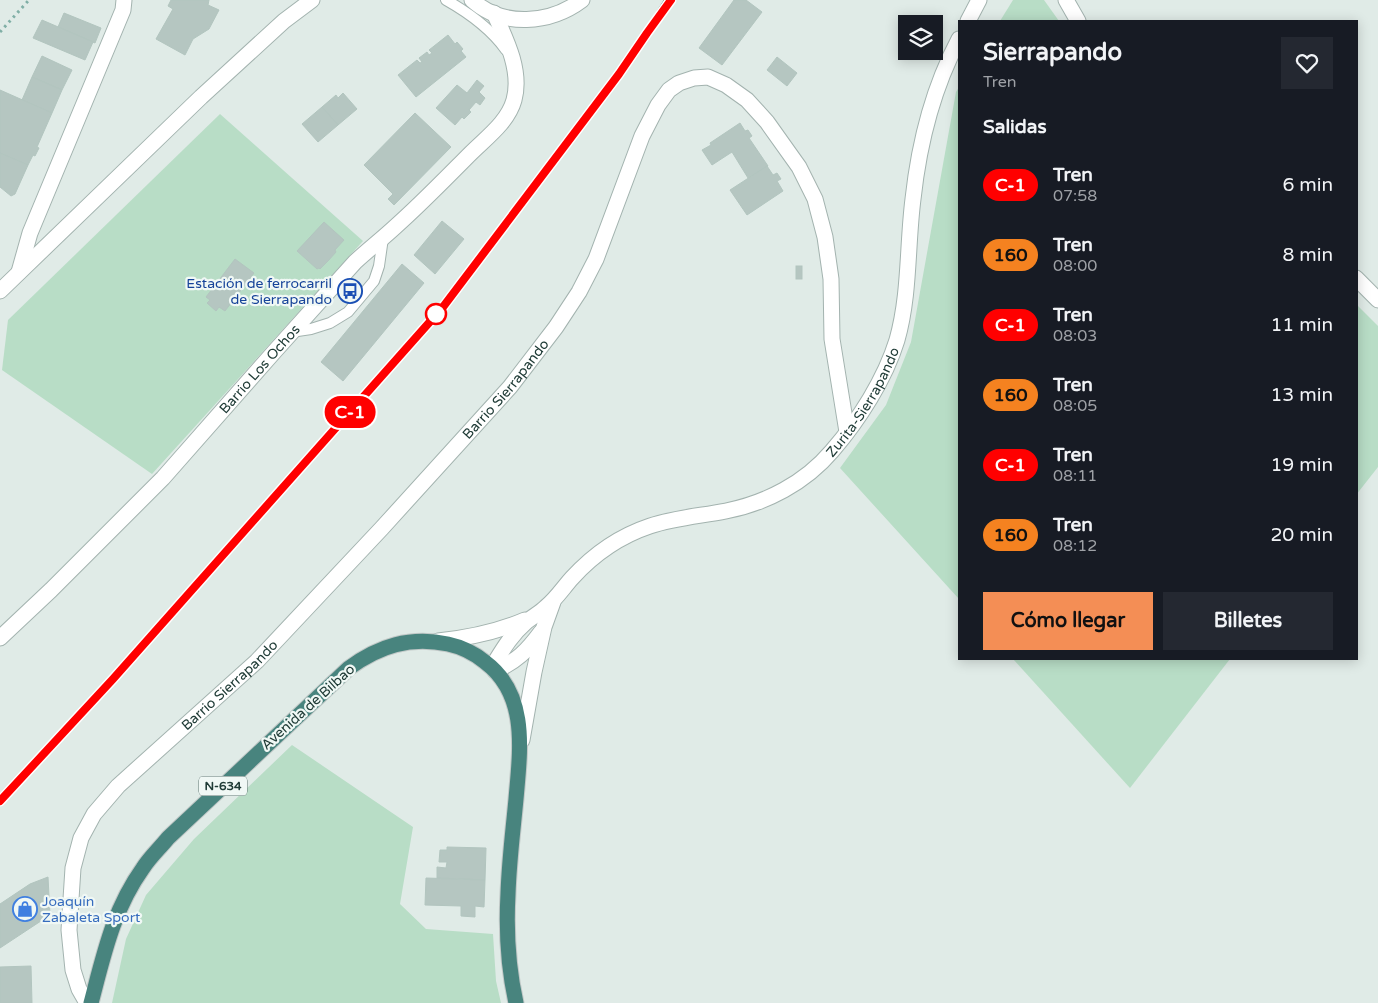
<!DOCTYPE html>
<html lang="es">
<meta charset="utf-8">
<style>
:root{--surface:#171b24;--page:#242831;--text:#f1f3f6;--muted:#9ea1a6;--accent:#f48e55}
body{margin:0;font-family:"Varela Round",sans-serif;background:var(--page);color:var(--text);height:100vh;display:flex;flex-direction:column;font-size:19px;white-space:nowrap}
*{box-sizing:border-box;margin:0}
p{font-size:16px;color:var(--muted)}
.icon{flex:none;width:28px;height:28px;fill:none;stroke:currentColor;stroke-width:2;stroke-linecap:round;stroke-linejoin:round}
.map{position:relative;flex:1;overflow:hidden}
.sheet{position:absolute;left:958px;top:20px;width:400px;height:640px;display:flex;flex-direction:column;background:var(--surface);border-radius:0px;box-shadow:0 2px 12px #0003}
.sheet>*{flex:none}
.badge{padding:0 10px;border-radius:16px;font-size:18px;line-height:32px}
.buttons{position:absolute;left:898px;top:15px;display:grid;gap:10px}
.buttons a{display:grid;place-items:center;width:45px;height:45px;border-radius:0px;background:var(--surface);box-shadow:0 2px 12px #0003;font-size:25px}
.map>.badge{position:absolute;translate:-50% -50%;box-shadow:0 0 0 2px #fff}
h2{padding:0 25px;font-size:19px;line-height:45px}
.round{display:grid;place-items:center;flex:none;width:52px;height:52px;border-radius:0px;background:var(--page)}
.overview{display:flex;align-items:center;justify-content:space-between;height:85px;padding:0 25px}
h1{font-size:24px;font-weight:700;line-height:38px}
.button{display:flex;gap:10px;margin-top:auto;padding:10px 25px}
.button a{flex:1;height:58px;border-radius:0px;background:var(--accent);color:#111;font-size:20px;font-weight:700;line-height:58px;text-align:center}
.button a+a{background:var(--page);color:var(--text)}
ul{padding:0;list-style:none}
li{display:flex;align-items:center;gap:15px;height:70px;padding:0 25px}
li div{flex:1}
li b{display:block;font-size:19px}
li em{font-style:normal}
li .badge{min-width:55px;font-weight:700;text-align:center}
.map>svg:first-child{display:block}
</style>
<div class="map">
<svg width="1378" height="1003" viewBox="0 0 1378 1003">
<rect width="100%" height="100%" fill="#e0ebe7"/>
<g fill="#b8ddc6">
<path d="M1013 0H1044L1059 21H1000Z"/>
<path d="M959 87V599L840 468 886 405 911 342 956 92Z"/>
<path d="M220 114 363 241 152 474 2 370 8 320Z"/>
<path d="M1356 304 1378 326V467L1356 495Z"/>
<path d="M1013 659H1230L1130 788Z"/>
<path d="M292 745 413 827 400 904 426 929 493 934 496 981 501 1003H112L126 939 146 895 194 839Z"/>
</g>
<g fill="#b5c6c1" stroke="#b2c5bf">
<path d="M171 0H209L208 5 219 10 209 29 193 39 185 55 156 39 173 9 168 6Z"/>
<path d="M734 0H746L762 12 722 65 699 48Z"/>
<path d="M64 13 101 28 95 43 58 27Z"/>
<path d="M42 20 93 42 85 60 33 38Z"/>
<path d="M448 35 455 44 457 42 463 49 461 51 466 57 416 97 398 75 417 60 420 63 422 62 419 58 427 52 429 55 432 53 429 50Z"/>
<path d="M42 56 72 70 62 90 32 77Z"/>
<path d="M777 57 797 73 787 86 767 70Z"/>
<path d="M32 77 62 90 52 113 22 100Z"/>
<path d="M477 80 484 86 479 92 485 98 480 105 476 102 469 110 471 112 464 119 462 117 455 125 436 108 457 85 467 93Z"/>
<path d="M0 90 52 113 37 147 39 148 35 156 33 155 28 165 0 153Z"/>
<path d="M343 93 357 109 338 125 322 107 336 95 338 98Z"/>
<path d="M322 107 338 125 318 142 302 124Z"/>
<path d="M415 113 451 147 394 205 388 199 393 194 364 165Z"/>
<path d="M740 123 745 131 748 130 752 136 749 138 768 166 748 178 732 152 712 165 702 150 711 145 710 143Z"/>
<path d="M0 153 28 165 15 194 11 196 0 187Z"/>
<path d="M767 166 773 175 777 173 781 179 777 181 783 191 747 215 730 190Z"/>
<path d="M442 221 464 239 435 274 414 255Z"/>
<path d="M324 222 344 240 335 250 336 252 328 261 320 269 319 268 317 269 297 251Z"/>
<path d="M235 259 254 273 225 311 219 307 216 311 207 303 210 300 206 297Z"/>
<path d="M402 264 424 283 343 381 321 362Z"/>
<rect x="796" y="266" width="6" height="13"/>
<path d="M447 847 486 848 485 880 437 878V867L446 868 447 862H439L440 850H447Z"/>
<path d="M48 877 50 915 0 948V904L30 884Z"/>
<path d="M426 878 485 880 484 907 475 906V917L461 916V906L425 905Z"/>
<path d="M31 966 32 1003H0V967Z"/>
</g>
<g fill="none" stroke-linecap="round" stroke-linejoin="round">
<defs>
<g id="service">
<path d="M446 0C469 13 491 29 506 50"/>
<path d="M291 332 311 329 330 323 348 312 374 281 379 266 383 238"/>
</g>
<g id="minor">
<path d="M1066 0 1078 21"/>
<path d="M19 272 30 233 123 10 124 0"/>
<path d="M1356 278 1378 300"/>
<path id="s1" d="M0 638 51 590 163 478 274 352 355 262C368 250 382 239 395 227 421 204 446 178 471 153 486 138 508 122 514 100 522 71 506 39 494 13"/>
<path id="s2" d="M87 1003 79 989 73 970 69 930 73 868 81 838 94 814 118 786 257 661 382 528 510 387 556 327 579 292 596 259 642 136 658 105 669 90 679 83 694 78 708 77 726 85 747 100 767 122 799 167 815 199 825 237 831 279 832 339 847 432"/>
</g>
<g id="tertiary">
<path d="M472 0C503 28 550 24 582 0"/>
<path d="M968 21 979 0"/>
<path d="M0 291 201 97 284 21 312 0"/>
<path d="M438 641C468 638 497 632 525 620"/>
<path id="s3" d="M492 667C502 651 511 635 525 623 532 617 540 613 546 607 556 599 563 588 572 578 593 555 620 536 650 526 674 518 700 516 726 511 766 503 805 483 832 451 859 420 885 379 897 340 910 294 907 246 913 199 919 144 933 88 959 39"/>
<path d="M495 671C517 661 527 651 541 632"/>
<path d="M522 740 534 672 544 627 553 602"/>
</g>
<path id="trunk" d="M91 1003C104 954 113 910 143 868 150 857 160 848 168 838L349 668C379 646 410 636 448 644 462 647 474 653 485 662 529 695 520 751 516 799 513 831 509 862 508 894 506 930 508 967 516 1003"/>
</defs>
<use href="#service" stroke="#a3b3af" stroke-width="12"/>
<use href="#minor" stroke="#a3b3af" stroke-width="17"/>
<use href="#tertiary" stroke="#a3b3af" stroke-width="17"/>
<use href="#trunk" stroke="#c1c8c7" stroke-width="17"/>
<path stroke="#80afa6" stroke-width="3" stroke-dasharray="2.5 4" stroke-linecap="butt" d="M0 32 29 0"/>
<use href="#service" stroke="#fff" stroke-width="10"/>
<use href="#minor" stroke="#fff" stroke-width="15"/>
<use href="#tertiary" stroke="#fff" stroke-width="15"/>
<use href="#trunk" stroke="#48847e" stroke-width="15"/>
<defs>
<path id="rail" d="M0 801 113 679 443 307 619 74 667 0"/>
</defs>
<use href="#rail" stroke="#5b7773" stroke-width="5.5"/>
<use href="#rail" stroke="#f0f8f5" stroke-width="4" stroke-dasharray="11" stroke-linecap="butt"/>
</g>
<g fill="none" stroke-linecap="round" stroke-linejoin="round">
<defs>
<path id="line" d="M0 801 113 679 443 307 619 74 647 33 671 0"/>
</defs>
<use href="#line" stroke="#fff" stroke-width="11"/>
<use href="#line" stroke="#f00" stroke-width="8"/>
</g>
<defs>
<symbol id="bus-ring" viewBox="-11 -11 22 22"><circle r="9.5" fill="#f0f8f5" stroke="#1a4fb4" stroke-width="1.5"/><path d="M-5-6H5V4H4V6H2V4H-2V6H-4V4H-5ZM-3.5-4V0h7V-4ZM-3.5 1.2v1.5H-2V1.2ZM2 1.2v1.5H3.5V1.2Z" fill="#1a4fb4"/></symbol>
<symbol id="shop-ring" viewBox="-11 -11 22 22"><circle r="9.5" fill="#f0f8f5" stroke="#3f7fe0" stroke-width="1.5"/><path d="M-5-2.5h2.3a2.7 3.5 0 0 1 5.4 0H5L5.5 6h-11ZM-1.5-2.5h3a1.5 2.3 0 0 0-3 0Z" fill="#3f7fe0"/></symbol>
</defs>
<g fill-rule="evenodd">
<use href="#bus-ring" x="336" y="277" width="28" height="28"/>
<use href="#shop-ring" x="11" y="895" width="28" height="28"/>
</g>
<circle fill="#fff" stroke="#f00" stroke-width="2.5" cx="436" cy="314" r="10"/>
<g text-anchor="middle" dominant-baseline="central" stroke-width="4.5" stroke-linejoin="round" paint-order="stroke">
<rect fill="#f0f8f5" stroke="#5e7470" stroke-width="1" x="199" y="776.5" width="48" height="19" rx="4"/>
<g font-size="12" font-weight="bold" fill="#203c37">
<text x="223" y="786">N-634</text>
</g>
<g font-size="14" fill="#164399" stroke="#f0f8f5" text-anchor="end">
<text x="332" y="283">Estación de ferrocarril<tspan x="332" dy="16">de Sierrapando</tspan></text>
</g>
<g font-size="14" fill="#203c37" stroke="#f0f8f5">
<text stroke="none"><textPath href="#s1" startOffset="374">Barrio Los Ochos</textPath></text>
<text stroke="none"><textPath href="#s2" startOffset="789">Barrio Sierrapando</textPath></text>
<text stroke="none"><textPath href="#s3" startOffset="475">Zurita-Sierrapando</textPath></text>
<text stroke="none"><textPath href="#s2" startOffset="384">Barrio Sierrapando</textPath></text>
<text transform="translate(308 707) rotate(-42)">Avenida de Bilbao</text>
</g>
<g font-size="14" fill="#366cbe" stroke="#f0f8f5" text-anchor="start">
<text x="42" y="901">Joaquín<tspan x="42" dy="16">Zabaleta Sport</tspan></text>
</g>
</g>
</svg>
<div class="buttons">
<a><svg class="icon" aria-label="layers" viewBox="0 0 24 24"><path d="M12 4l9 5-9 5-9-5zM3 14l9 5 9-5"/></svg></a>
</div>
<b class="badge" style="left:350px;top:412px;background:#f00;color:#fff">C-1</b>
<section class="sheet">
<div class="overview"><div><h1>Sierrapando</h1><p>Tren</p></div><a class="round"><svg class="icon" aria-label="heart" viewBox="0 0 24 24"><path d="M12 20l-8-8c-3-5 5-10 8-4 3-6 11-1 8 4z"/></svg></a></div>
<h2>Salidas</h2>
<ul>
<li><span class="badge" style="background:#f00;color:#fff">C-1</span><div><b>Tren</b><p>07:58</p></div><em>6 min</em></li>
<li><span class="badge" style="background:#f58220;color:#111">160</span><div><b>Tren</b><p>08:00</p></div><em>8 min</em></li>
<li><span class="badge" style="background:#f00;color:#fff">C-1</span><div><b>Tren</b><p>08:03</p></div><em>11 min</em></li>
<li><span class="badge" style="background:#f58220;color:#111">160</span><div><b>Tren</b><p>08:05</p></div><em>13 min</em></li>
<li><span class="badge" style="background:#f00;color:#fff">C-1</span><div><b>Tren</b><p>08:11</p></div><em>19 min</em></li>
<li><span class="badge" style="background:#f58220;color:#111">160</span><div><b>Tren</b><p>08:12</p></div><em>20 min</em></li>
</ul>
<div class="button"><a>Cómo llegar</a><a>Billetes</a></div>
</section>
</div>
